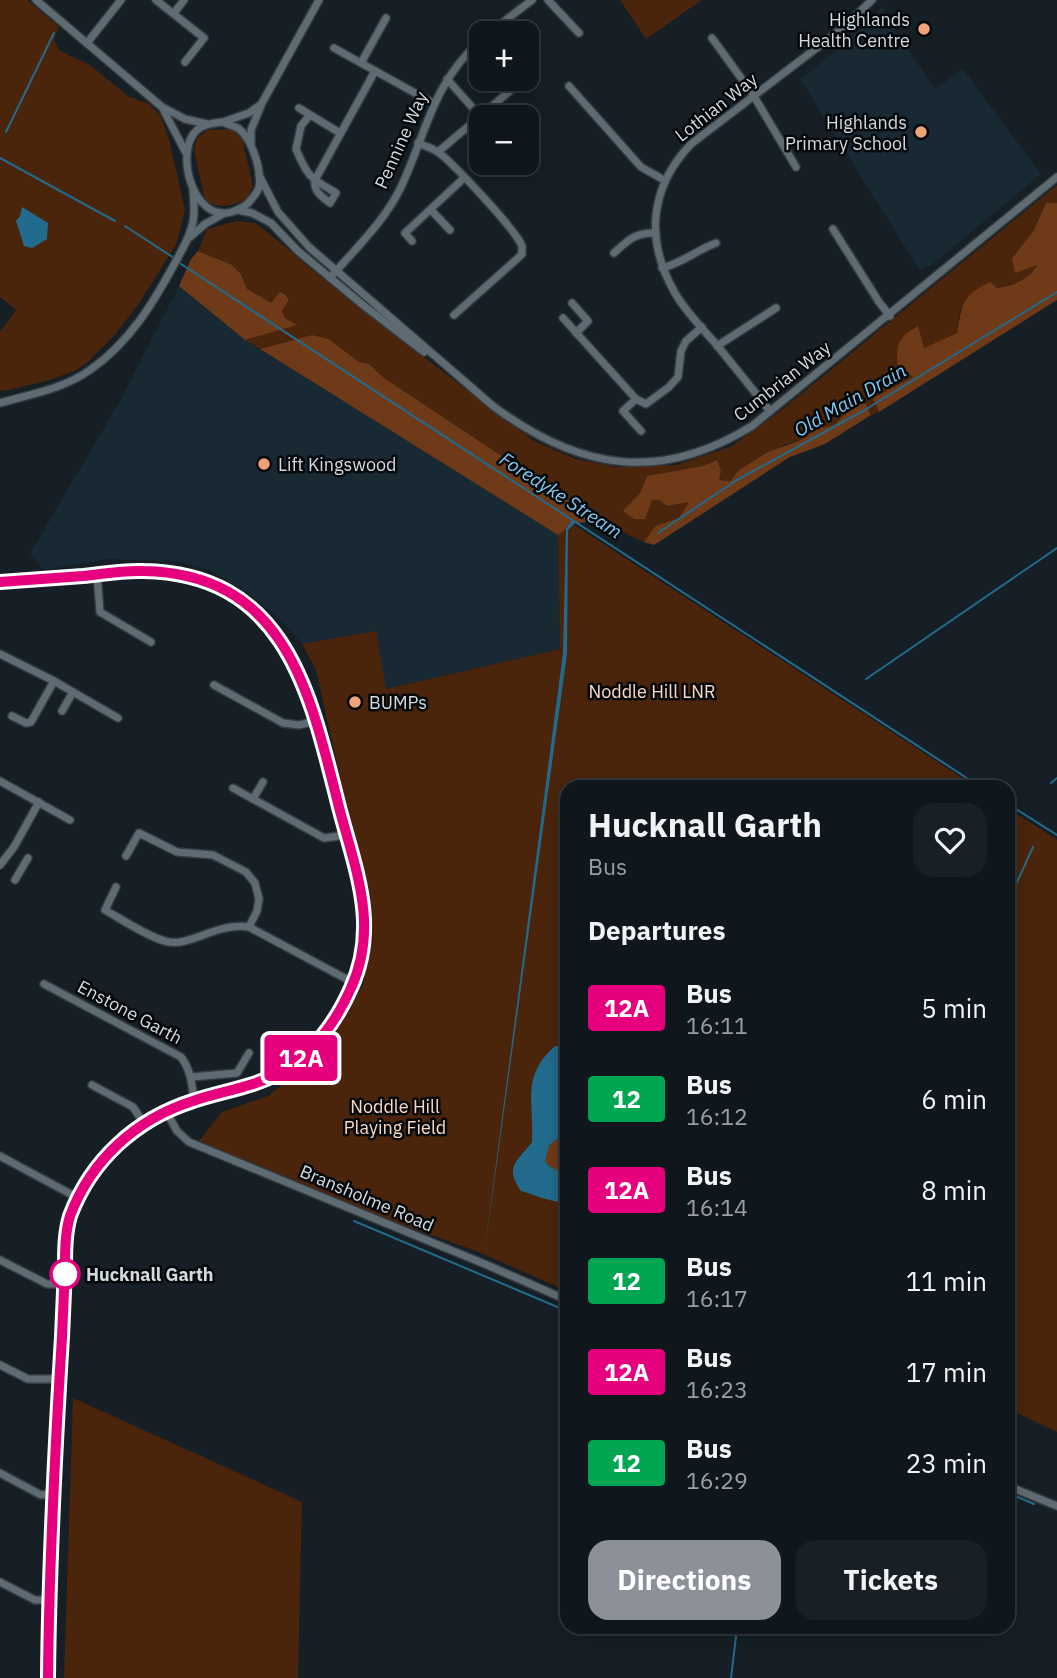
<!DOCTYPE html>
<meta charset="utf-8">
<style>
:root{--surface:#10171c;--page:#192025;--text:#f1f3f6;--muted:#9c9fa3;--line:#30363b;--accent:#8c9099}
body{margin:0;font-family:"IBM Plex Sans",sans-serif;background:var(--page);color:var(--text);height:100vh;display:flex;flex-direction:column;font-size:26px;white-space:nowrap}
*{box-sizing:border-box;margin:0}
p{font-size:23px;color:var(--muted)}
.icon{flex:none;width:38px;height:38px;fill:none;stroke:currentColor;stroke-width:2;stroke-linecap:round;stroke-linejoin:round}
.map{position:relative;flex:1;overflow:hidden}
.drawer{position:absolute;left:560px;top:780px;width:455px;height:854px;display:flex;flex-direction:column;background:var(--surface);border-radius:21px;box-shadow:0 4px 18px #0003,0 0 0 2px var(--line)}
.drawer>*{flex:none}
.badge{padding:0 14px;border-radius:5px;font-size:24px;line-height:46px}
.controls{position:absolute;left:469px;top:21px;display:grid;gap:14px}
.controls a{display:grid;place-items:center;width:70px;height:70px;border-radius:14px;background:var(--surface);box-shadow:0 4px 18px #0003,0 0 0 2px var(--line);font-size:35px}
.map>.badge{position:absolute;translate:-50% -50%;box-shadow:0 0 0 4px #fff}
h2{padding:0 28px;font-size:26px;line-height:63px}
.round{display:grid;place-items:center;flex:none;width:74px;height:74px;border-radius:21px;background:var(--page)}
.overview{display:flex;align-items:center;justify-content:space-between;height:119px;padding:0 28px}
h1{font-size:33px;font-weight:700;line-height:52px}
.cta{display:flex;gap:14px;margin-top:auto;padding:14px 28px}
.cta a{flex:1;height:80px;border-radius:21px;background:var(--accent);color:#fff;font-size:28px;font-weight:700;line-height:80px;text-align:center}
.cta a+a{background:var(--page);color:var(--text)}
ul{padding:0;list-style:none}
li{display:flex;align-items:center;gap:21px;height:91px;padding:0 28px}
li div{flex:1}
li b{display:block;font-size:26px}
li em{font-style:normal}
li .badge{min-width:77px;font-weight:700;text-align:center}
.map>svg:first-child{display:block}
</style>
<div class="map">
<svg width="1057" height="1678" viewBox="0 0 1057 1678">
<rect width="100%" height="100%" fill="#151f25"/>
<g fill="#182933">
<path d="M882 7 896 33 935 89 963 69 1041 174 933 264 920 270 800 79 839 49Z"/>
<path d="M179 286 245 340 558 535 560 649 385 689 376 631 302 644 282 621 251 595 209 570 180 562 109 559 44 570 30 554 124 394Z"/>
</g>
<g fill="#4a240b">
<path d="M0 0H27L59 27 54 40 59 50 90 65 128 96 149 104 160 115 169 139 185 210 176 245 140 302 114 336 87 363 75 371 46 381 5 391 0 390V332L16 310 0 297Z"/>
<path d="M620 0H702L646 39Z"/>
<path d="M228 129 235 132 242 139 249 168 253 186 246 200C230 206 221 209 205 201L194 150 197 138 208 130Z"/>
<path d="M1057 185V203H1046L1034 230 1012 258 1038 264C1024 287 1015 280 995 290 983 295 972 304 960 311L957 333 924 348 913 377 873 398 879 412 871 415 870 410 840 418 834 425 816 429 801 440 784 445 739 470 730 481 719 480 717 460 703 466 647 476 640 493 635 500H659L667 506 690 501 679 518 655 526 644 542 598 520 384 378 369 364 359 362 329 339 312 335 260 349 245 340 296 325 285 318 282 311 289 300 286 294 280 292 271 304 247 289 241 274 232 265 198 251 207 229 236 221 256 223 353 303 534 441 575 459 617 467 676 465 732 446 784 408Z"/>
<path d="M573 524 976 787 567 788V1291L476 1251 234 1165 194 1147 222 1112 268 1096 308 1064 336 1031 363 985 373 937 368 892 353 836 316 670 302 644 376 631 386 689 560 649 558 535Z"/>
<path d="M1008 808 1057 840V1432L1008 1409Z"/>
<path d="M73 1398 302 1502 298 1678H64Z"/>
</g>
<g fill="#6f3a18">
<path d="M1046 203H1057V300L879 412 873 398 913 377 898 366C895 344 899 337 918 326L924 348 957 333C962 305 962 295 990 282L997 288C1014 285 1029 280 1037 265L1015 273 1012 258 1034 230Z"/>
<path d="M198 251 232 265 241 274 247 289 271 303 280 292 285 294 289 300 282 311 285 318 297 325 245 340 179 286 191 259Z"/>
<path d="M312 335 329 339 359 362 369 364 384 378 598 520 573 524 558 535 260 349Z"/>
<path d="M861 404H866L871 415 825 444 790 457 654 545 644 542 655 526 679 518 689 502 667 506 659 500H652L645 519H634L623 511 640 493 647 476 703 466 717 460 721 471 719 480 730 481 739 470 768 452 801 440 816 429 834 425 844 415Z"/>
<path d="M561 1136 567 1137V1176L549 1166 545 1161 549 1146Z"/>
</g>
<g fill="#236b8d">
<path d="M22 207 48 223 47 239 32 248 24 246 16 221 20 216Z"/>
<path d="M572 520 576 522 568 530 567 654 483 1263 563 653 566 529Z"/>
<path d="M555 1046 564 1047 567 1050V1137L561 1136 549 1146 545 1161 549 1166 567 1176V1202C552 1203 535 1195 521 1191 504 1166 517 1162 532 1142 534 1102 521 1076 555 1046Z"/>
</g>
<g fill="none" stroke-linecap="round" stroke-linejoin="round">
<g stroke="#236b8d" stroke-width="2">
<path d="M6 132 54 33"/>
<path d="M0 158 115 221"/>
<path d="M125 226 174 258"/>
<path d="M178 262 982 788"/>
<path d="M658 533 737 480 863 411 1057 292"/>
<path d="M866 679 1057 548"/>
<path d="M1051 783 1057 778"/>
<path d="M1008 804 1057 835"/>
<path d="M1008 902 1033 847"/>
<path d="M354 1221 567 1311"/>
<path d="M1008 1493 1034 1504"/>
<path d="M731 1678 737 1628"/>
</g>
<defs>
<g id="minor">
<path d="M36 0 162 107 185 119 207 124"/>
<path d="M156 0 204 38 185 62"/>
<path d="M548 0 579 33"/>
<path d="M174 13 184 0"/>
<path d="M489 33 532 0"/>
<path d="M712 38 752 93 796 167"/>
<path d="M87 43 121 0"/>
<path d="M334 48 433 103"/>
<path d="M361 63 386 18"/>
<path d="M447 79 480 116"/>
<path d="M569 86 641 167 664 180"/>
<path d="M299 108 340 133"/>
<path d="M164 111 186 153"/>
<path d="M309 116 301 126 296 149C308 178 311 178 336 193L330 203C322 197 313 191 315 180L375 71"/>
<path d="M223 122C227 124 233 126 238 128 252 139 262 170 259 187 258 192 253 197 250 201 246 207 239 209 232 212 192 223 174 150 197 130 204 124 214 123 223 122Z"/>
<path d="M223 122 249 113 260 105"/>
<path d="M418 143C425 146 432 148 438 152 453 163 516 230 522 246V254L518 258 454 315"/>
<path d="M251 144V130L262 103 319 0"/>
<path d="M438 152 524 79"/>
<path d="M259 175 278 212 309 247 493 406C578 469 658 484 752 426L1057 177"/>
<path d="M238 210 252 213 271 223 298 251 363 305 424 352"/>
<path d="M431 210 450 230"/>
<path d="M833 229 879 302 890 316"/>
<path d="M190 237 205 224 223 214"/>
<path d="M412 241 405 233 464 178"/>
<path d="M614 253C628 240 636 232 656 233"/>
<path d="M662 268C682 263 697 250 716 243"/>
<path d="M330 278C354 250 384 222 400 189 427 133 431 85 481 40"/>
<path d="M572 303 588 321 576 333"/>
<path d="M563 318 636 399 646 404 669 387 678 377 681 351 686 341 702 327"/>
<path d="M717 346 776 308"/>
<path d="M636 399 623 411 641 431"/>
<path d="M0 403C31 394 63 389 90 370 130 342 154 302 176 261 183 248 190 237 193 222 195 212 194 201 193 190"/>
<path d="M770 411C752 389 734 366 716 344 702 328 685 311 675 293 645 241 649 188 691 144L844 27 872 0"/>
<path d="M97 574 100 612 151 642"/>
<path d="M0 583C25 580 50 579 75 576 123 572 173 565 218 588 236 597 256 610 270 625 313 672 328 765 344 826 350 848 360 870 363 893 364 907 364 923 364 936 364 962 353 991 339 1012 324 1036 304 1059 279 1073 249 1089 223 1090 192 1101 128 1123 76 1171 66 1241L55 1425 48 1678"/>
<path d="M0 654 54 681 118 718"/>
<path d="M214 685 283 723 299 725 316 721"/>
<path d="M62 711 73 692"/>
<path d="M12 716 26 723 31 722 54 681"/>
<path d="M0 781 70 820"/>
<path d="M233 788 324 838 347 835"/>
<path d="M253 799 263 782"/>
<path d="M126 856 139 833 177 852 213 855 246 872 255 883 259 899 257 911 249 927"/>
<path d="M0 865 14 847 39 802"/>
<path d="M15 880 28 858"/>
<path d="M116 887 105 910C121 919 153 940 169 942 191 946 218 922 249 927L354 983"/>
<path d="M44 984 181 1057C191 1070 192 1085 194 1100"/>
<path d="M191 1077 237 1073 249 1053"/>
<path d="M92 1085 133 1107 143 1122"/>
<path d="M166 1111 177 1131 189 1142 487 1265 567 1300"/>
<path d="M0 1156 78 1198"/>
<path d="M0 1260 47 1284H64"/>
<path d="M0 1365 28 1379H59"/>
<path d="M0 1473 41 1495 54 1493"/>
<path d="M1008 1486 1057 1506"/>
<path d="M0 1582 35 1600H50"/>
</g>
</defs>
<use href="#minor" stroke="#343b40" stroke-width="10"/>
<use href="#minor" stroke="#5f6b72" stroke-width="7"/>
</g>
<g fill="none" stroke-linecap="round" stroke-linejoin="round">
<defs>
<path id="line" d="M0 582C28 580 55 578 83 576 103 574 123 570 144 571 289 574 311 698 340 811 356 871 379 927 351 988 336 1022 312 1054 279 1073 251 1088 222 1091 193 1101 136 1119 91 1160 70 1216 65 1233 65 1251 65 1269 64 1291 63 1314 62 1337 55 1450 49 1564 48 1678"/>
</defs>
<use href="#line" stroke="#fff" stroke-width="16"/>
<use href="#line" stroke="#e6007e" stroke-width="10"/>
</g>
<g fill="#efa377" stroke="#05080b" stroke-width="2.5">
<circle cx="924" cy="29" r="7"/>
<circle cx="921" cy="132" r="7"/>
<circle cx="264" cy="464" r="7"/>
<circle cx="355" cy="702" r="7"/>
</g>
<circle fill="#fff" stroke="#e6007e" stroke-width="3.5" cx="65" cy="1274" r="14"/>
<g text-anchor="middle" dominant-baseline="central" stroke-width="5" stroke-linejoin="round" paint-order="stroke">
<g font-size="18" fill="#d4dbdf" stroke="#05080b" text-anchor="end">
<text x="910" y="19">Highlands<tspan x="910" dy="21">Health Centre</tspan></text>
<text x="907" y="122">Highlands<tspan x="907" dy="21">Primary School</tspan></text>
<text x="278" y="464" text-anchor="start">Lift Kingswood</text>
<text x="369" y="702" text-anchor="start">BUMPs</text>
</g>
<g font-size="18" fill="#d4dbdf" stroke="#05080b">
<text transform="translate(716 107) rotate(-38)">Lothian Way</text>
<text transform="translate(401 140) rotate(-66)">Pennine Way</text>
<text transform="translate(782 381) rotate(-38)">Cumbrian Way</text>
<text transform="translate(130 1012) rotate(28)">Enstone Garth</text>
<text transform="translate(367 1198) rotate(23)">Bransholme Road</text>
</g>
<g font-size="18" fill="#fbd8c4" stroke="#05080b">
<text x="652" y="691">Noddle Hill LNR</text>
<text x="395" y="1106">Noddle Hill<tspan x="395" dy="21">Playing Field</tspan></text>
</g>
<g font-size="18" font-weight="bold" fill="#d4dbdf" stroke="#05080b" text-anchor="start">
<text x="86" y="1274">Hucknall Garth</text>
</g>
<g font-size="19" font-style="italic" fill="#80cbf3" stroke="#05080b">
<text transform="translate(850 400) rotate(-30)">Old Main Drain</text>
<text transform="translate(561 495) rotate(33)">Foredyke Stream</text>
</g>
</g>
</svg>
<div class="controls">
<a>+</a>
<a>−</a>
</div>
<b class="badge" style="left:301px;top:1058px;background:#e6007e;color:#fff">12A</b>
<section class="drawer">
<div class="overview"><div><h1>Hucknall Garth</h1><p>Bus</p></div><a class="round"><svg class="icon" aria-label="heart" viewBox="0 0 24 24"><path d="M12 20l-8-8c-3-5 5-10 8-4 3-6 11-1 8 4z"/></svg></a></div>
<h2>Departures</h2>
<ul>
<li><span class="badge" style="background:#e6007e;color:#fff">12A</span><div><b>Bus</b><p>16:11</p></div><em>5 min</em></li>
<li><span class="badge" style="background:#00a651;color:#fff">12</span><div><b>Bus</b><p>16:12</p></div><em>6 min</em></li>
<li><span class="badge" style="background:#e6007e;color:#fff">12A</span><div><b>Bus</b><p>16:14</p></div><em>8 min</em></li>
<li><span class="badge" style="background:#00a651;color:#fff">12</span><div><b>Bus</b><p>16:17</p></div><em>11 min</em></li>
<li><span class="badge" style="background:#e6007e;color:#fff">12A</span><div><b>Bus</b><p>16:23</p></div><em>17 min</em></li>
<li><span class="badge" style="background:#00a651;color:#fff">12</span><div><b>Bus</b><p>16:29</p></div><em>23 min</em></li>
</ul>
<div class="cta"><a>Directions</a><a>Tickets</a></div>
</section>
</div>
